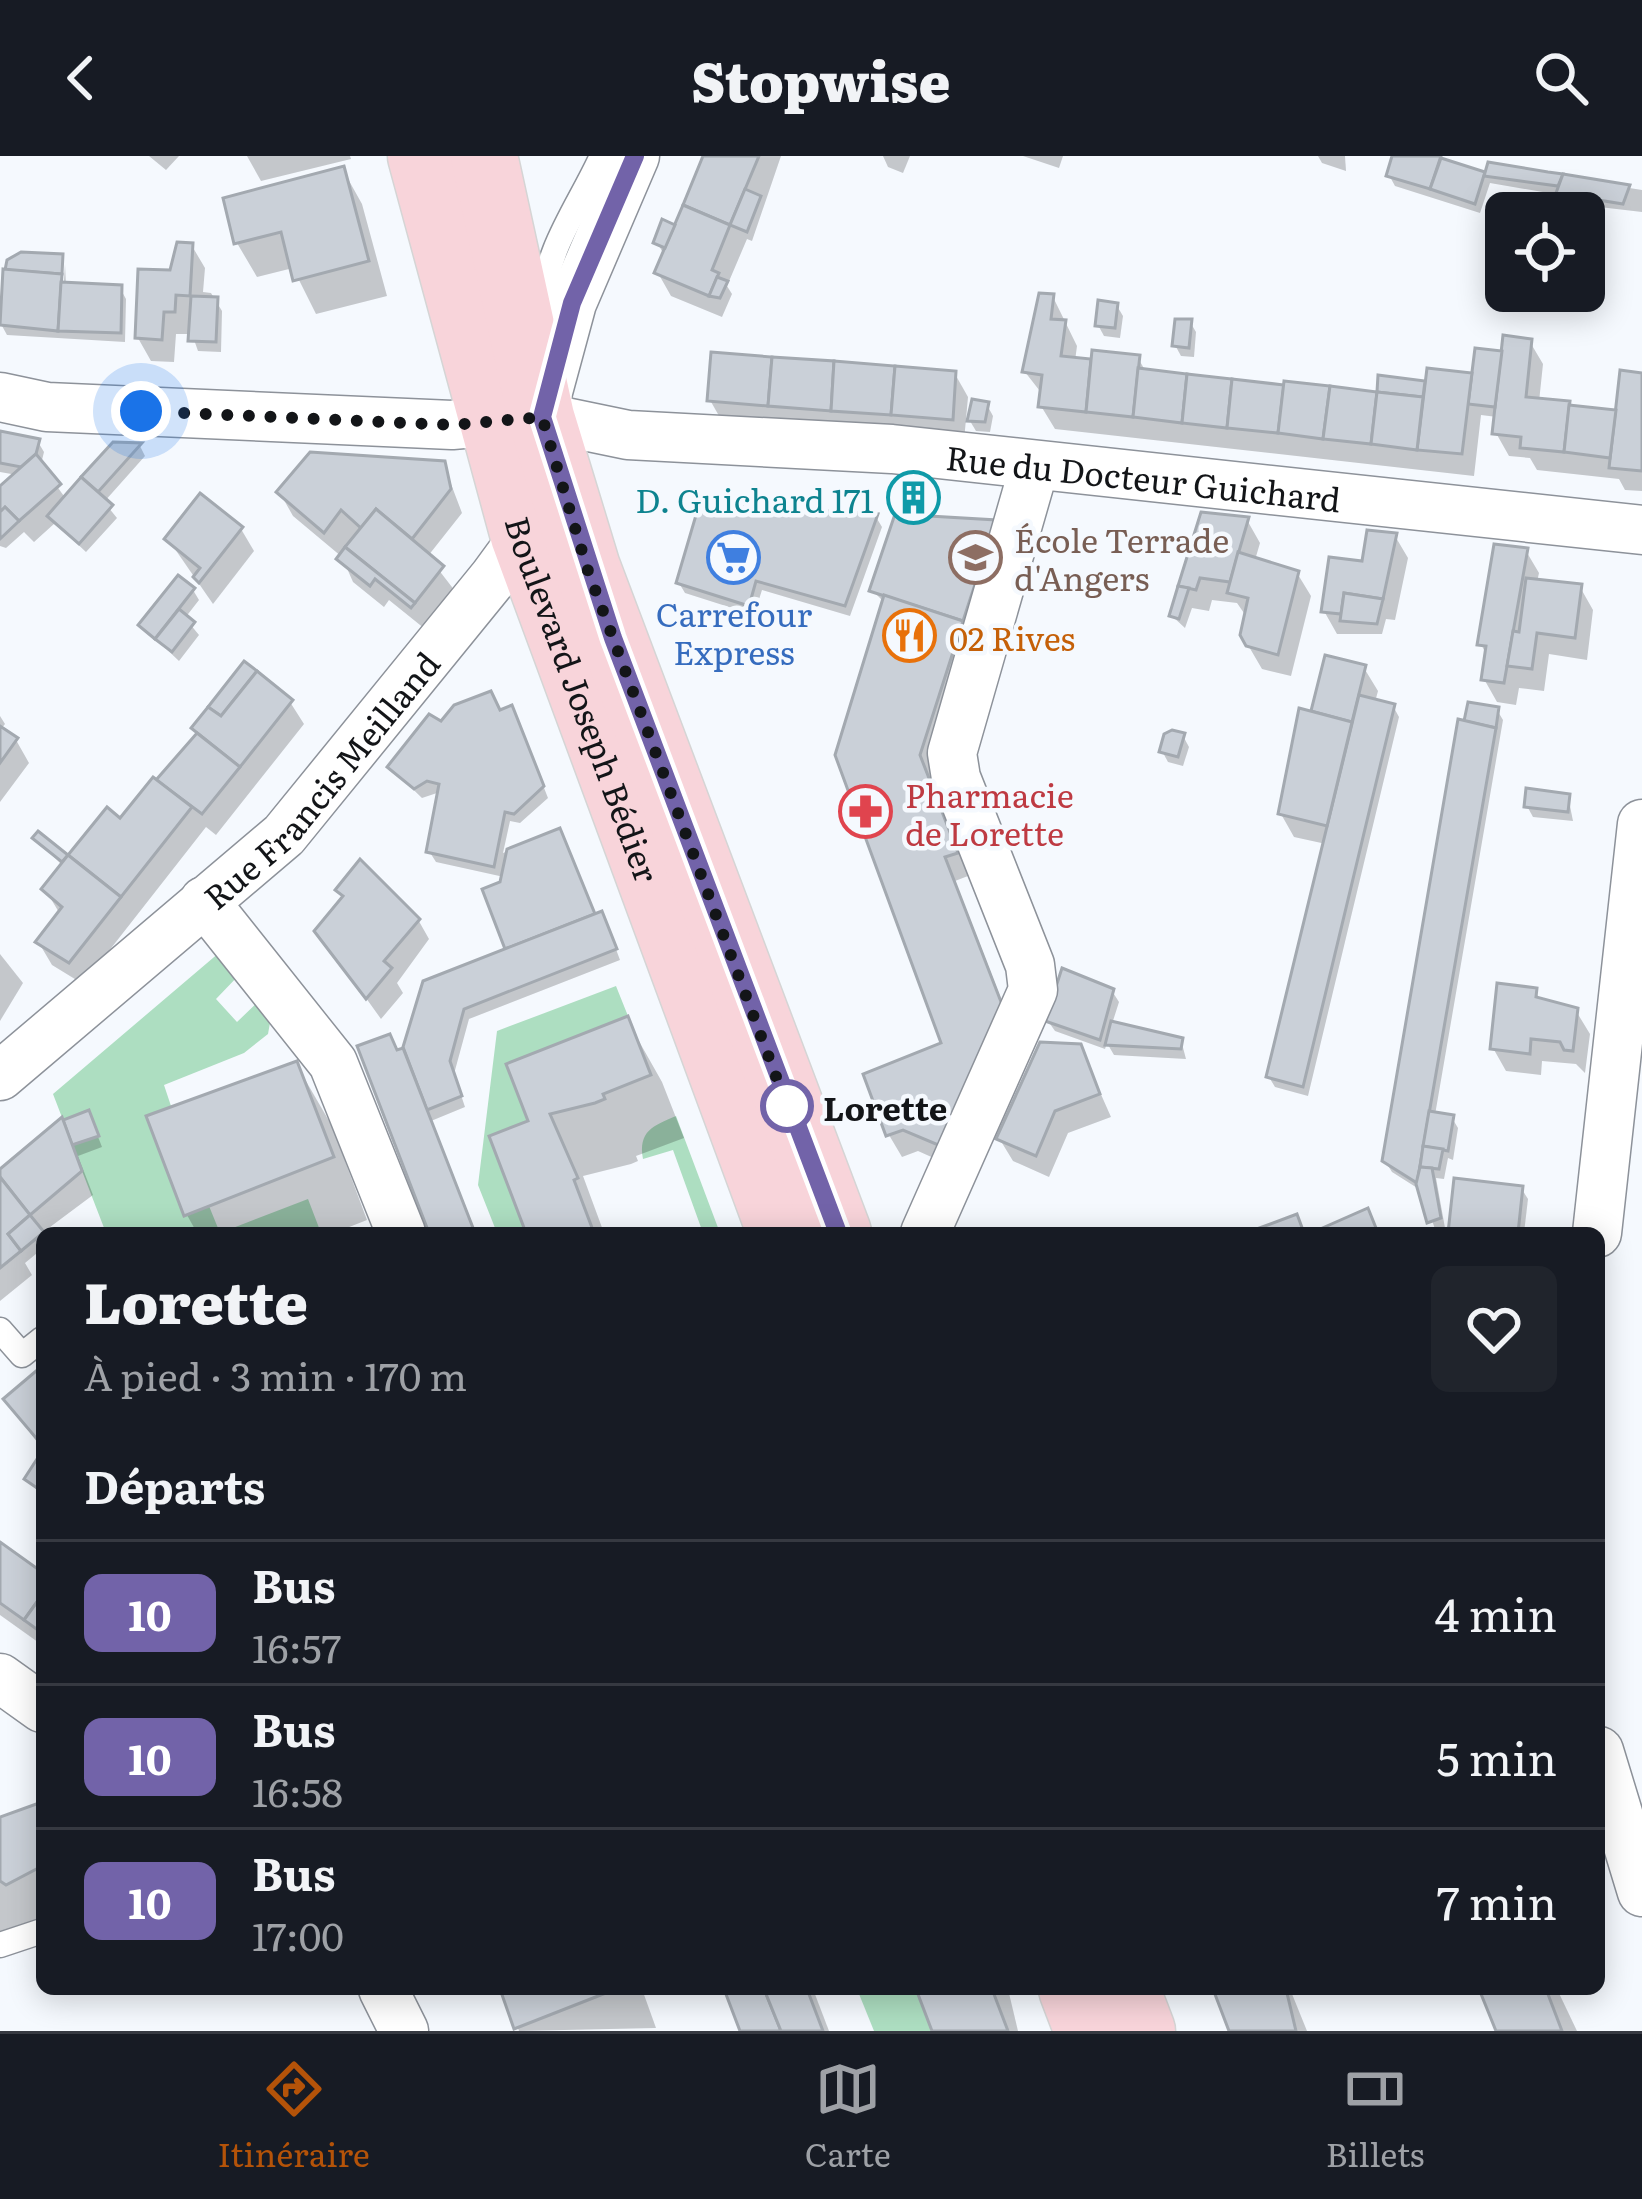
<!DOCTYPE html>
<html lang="fr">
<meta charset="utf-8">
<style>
:root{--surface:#171b24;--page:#20242c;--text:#f1f3f6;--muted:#9ea1a6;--line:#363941;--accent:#b45309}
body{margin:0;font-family:Literata,serif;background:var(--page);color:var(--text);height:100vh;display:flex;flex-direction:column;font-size:45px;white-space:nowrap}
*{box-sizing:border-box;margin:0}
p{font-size:39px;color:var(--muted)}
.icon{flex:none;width:66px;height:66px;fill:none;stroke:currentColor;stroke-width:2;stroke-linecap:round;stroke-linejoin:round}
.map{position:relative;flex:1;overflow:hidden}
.panel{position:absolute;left:36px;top:1071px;width:1569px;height:768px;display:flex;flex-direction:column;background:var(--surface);border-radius:18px;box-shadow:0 6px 30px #0003}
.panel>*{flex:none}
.badge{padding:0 24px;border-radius:18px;font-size:42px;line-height:78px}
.tools{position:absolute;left:1485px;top:36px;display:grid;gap:24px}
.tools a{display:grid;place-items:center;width:120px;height:120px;border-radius:18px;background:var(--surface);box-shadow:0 6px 30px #0003;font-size:60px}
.you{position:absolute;width:60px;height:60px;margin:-30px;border:9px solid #fff;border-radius:50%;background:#1a73e8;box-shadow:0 0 0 18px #1a73e833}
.map>.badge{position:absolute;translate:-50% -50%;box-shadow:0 0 0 6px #fff}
h2{padding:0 48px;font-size:45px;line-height:108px}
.round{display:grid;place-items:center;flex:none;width:126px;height:126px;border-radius:18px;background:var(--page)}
.headline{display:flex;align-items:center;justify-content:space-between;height:204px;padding:0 48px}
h1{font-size:57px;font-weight:800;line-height:90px}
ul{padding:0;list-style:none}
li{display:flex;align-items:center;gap:36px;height:144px;padding:0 48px;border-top:3px solid var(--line)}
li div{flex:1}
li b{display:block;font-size:45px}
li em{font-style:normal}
li .badge{min-width:132px;font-weight:700;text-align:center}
header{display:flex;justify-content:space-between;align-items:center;height:156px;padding:0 48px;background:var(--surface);font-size:54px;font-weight:800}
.dock{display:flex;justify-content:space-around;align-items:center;height:168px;border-top:3px solid var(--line);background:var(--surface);font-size:33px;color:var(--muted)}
.dock a{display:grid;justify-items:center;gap:6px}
.dock .current{color:var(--accent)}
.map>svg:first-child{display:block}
</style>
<header><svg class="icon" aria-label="back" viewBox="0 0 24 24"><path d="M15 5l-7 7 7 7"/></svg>Stopwise<svg class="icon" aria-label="search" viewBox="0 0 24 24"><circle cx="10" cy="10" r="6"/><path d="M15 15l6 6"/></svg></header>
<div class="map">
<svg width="1642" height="1875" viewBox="0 0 1642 1875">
<rect width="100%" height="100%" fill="#f5f9fe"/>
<g fill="#addec1">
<path d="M220 796 240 818 216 843 237 866 261 843 271 861 268 878 244 897 164 929 171 950 147 960 184 1060 209 1050 220 1077 308 1043 321 1077H106L72 989 99 979 88 954 63 964 53 938Z"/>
<path d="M616 830 628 860 506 908 528 965 526 1077H497L478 1029 497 875Z"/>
<path d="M676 960 720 1077H703L673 994 643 1003C638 975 653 970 676 960Z"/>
<path d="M857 1833H916L932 1875H874Z"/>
</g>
<g fill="#0003">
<path d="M149 0H179L166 14Z"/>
<path d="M247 0H350L351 3 261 25Z"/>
<path d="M707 0H781L752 85 747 83 727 130 732 138 722 161 671 140 658 117 663 97 657 86 675 76Z"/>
<path d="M883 0H910L903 17 888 11Z"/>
<path d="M1023 0H1063L1059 12Z"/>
<path d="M1318 0H1345L1346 15 1322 7Z"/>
<path d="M1395 0 1441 2 1487 20 1490 10 1642 34V56L1565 47 1560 39 1490 27 1480 57 1395 30 1389 19Z"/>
<path d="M343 14 362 48 387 140 316 158 293 112 257 121 237 87Z"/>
<path d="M192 90 205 112 203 136 211 137 222 155 221 196 198 195 192 178H176L174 206 151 205 138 182 173 117 175 92Z"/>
<path d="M61 101 63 142 65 108 66 130 120 132 126 143 125 186 7 179 1 168Z"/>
<path d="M1053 141 1077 190 1075 205 1138 202 1146 216 1382 240 1381 223 1428 228 1474 221 1530 186 1543 208 1539 246 1619 258 1642 220V335L1625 334 1619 323 1537 314 1530 302 1509 300 1496 277 1497 261 1481 259 1474 320 1055 273 1041 250 1043 239 1025 216Z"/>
<path d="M1117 150 1123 160 1120 182 1104 180 1098 169Z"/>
<path d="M1190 166 1196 176 1194 201 1181 200 1175 189Z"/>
<path d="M955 218 968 241 964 285 723 267 710 244Z"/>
<path d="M987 249 993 260 990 276 976 275 970 265Z"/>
<path d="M0 278 38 286 44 296 41 308 66 343 114 289 140 290 145 300 104 346 117 362 86 396 55 367 34 386 24 376 6 392 0 390V334L17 319 0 316Z"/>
<path d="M443 307 462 357 428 400 455 435 425 473 389 444 384 451 353 426 342 401 293 360 280 337Z"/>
<path d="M899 328 929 329 936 340 935 364 994 367 975 491 931 624 968 720 955 725 1014 876 956 1012 918 995 902 1001 889 979 945 889 845 627 837 591 885 447 872 434 898 358Z"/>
<path d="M1203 359 1247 364 1260 387 1255 404 1297 417 1311 440 1291 520 1262 513 1248 489 1246 460 1237 447 1212 444 1209 455 1192 452 1185 472 1172 460Z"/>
<path d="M876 361 882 371 850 460 762 434 754 459 685 437 679 427Z"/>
<path d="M241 373 254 395 213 448 168 383Z"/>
<path d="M1395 380 1408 402 1395 464 1386 463 1382 478H1337L1324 455Z"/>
<path d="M1526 395 1539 417 1537 426 1580 431 1593 454 1587 504 1549 498 1544 535 1519 532 1516 549 1497 546 1484 523 1487 500 1481 488Z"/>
<path d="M193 434 199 444 185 462 199 479 179 505 142 470Z"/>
<path d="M1327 503 1364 512 1378 535 1375 546 1393 550 1399 561 1308 940 1275 931 1269 921 1326 688 1294 681 1281 658Z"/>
<path d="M290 546 304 568 216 679 206 671 83 828 52 809 39 787 60 758 45 733 63 710 36 683 68 705 121 666 199 579 195 572Z"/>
<path d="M1497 554 1503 564 1435 959 1452 962 1458 972 1453 1004 1448 1002 1444 1023 1436 1022 1445 1072 1436 1076 1422 1035 1392 1016 1385 1005Z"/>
<path d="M500 557 517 563 548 642 520 667 510 665 503 697 559 676 595 761 607 769 620 804 469 863 454 918 465 951 431 965 474 1077H432L397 897 406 895 509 794 504 721 436 706 429 695 440 636 422 642 391 612 442 569Z"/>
<path d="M0 560 5 568 1 573 16 584 29 607 0 646Z"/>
<path d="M1183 580 1189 591 1183 610 1168 606 1162 595Z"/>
<path d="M1568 640 1573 665 1533 661 1527 650Z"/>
<path d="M338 734 416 760 429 783 397 827 403 837 381 863 318 775 344 743Z"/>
<path d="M0 798 23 827 0 865Z"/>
<path d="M1112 835 1119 846 1112 868 1181 884 1186 903 1114 899 1107 887 1105 893 1055 875 1048 865Z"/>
<path d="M1535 835 1541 845 1576 855 1590 878 1585 917 1576 908 1542 905 1541 919 1506 915 1493 892Z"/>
<path d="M627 864 662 926 684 982 636 1000 638 1005 631 1008 583 1020 604 1077H529L532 967Z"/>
<path d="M1080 891 1111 961 1068 977 1049 1021 1013 1005 999 982Z"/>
<path d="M296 908 332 970 367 1064 334 1077H197L187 1059Z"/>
<path d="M93 968 102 991 78 1000 93 1039 42 1077V1093L25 1107 32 1119 0 1145V1017Z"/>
<path d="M1521 1032 1528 1043 1524 1077H1451Z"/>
<path d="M42 1214V1293L7 1244Z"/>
<path d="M38 1307 42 1310V1340L27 1323Z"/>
<path d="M0 1387 42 1420V1489L0 1459Z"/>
<path d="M42 1649V1787L0 1800V1664Z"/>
<path d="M503 1833H642L656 1872 519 1875Z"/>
<path d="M727 1833H813L829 1875H743Z"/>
<path d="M919 1833H1008L1018 1875H935Z"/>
<path d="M1217 1833H1290L1307 1875H1232Z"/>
<path d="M1483 1833H1557L1577 1875H1499Z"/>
</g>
<g fill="#cad0d8" stroke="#a3a9b0" stroke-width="3">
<path d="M703 0H759L730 69 683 49Z"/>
<path d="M1392 0H1441L1430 33 1386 20Z"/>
<path d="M1441 2 1485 16 1475 48 1430 33Z"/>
<path d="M1488 6 1548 16 1563 18 1558 30 1484 20Z"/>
<path d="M344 10 369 105 293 125 281 76 234 88 223 42Z"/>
<path d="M1563 18 1630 29 1623 48 1556 37Z"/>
<path d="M745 33 761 40 747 76 730 69Z"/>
<path d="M683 49 730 69 712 114 719 117 709 140 654 117Z"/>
<path d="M662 63 675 69 665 92 653 87Z"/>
<path d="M177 86 193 87 190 140 176 139 175 156H164L162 184 135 182 138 113 170 114Z"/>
<path d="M21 96 63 98 62 118 5 114 7 104Z"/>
<path d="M3 113 62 118 58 175 0 169Z"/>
<path d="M717 121 728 125 720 142 709 140Z"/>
<path d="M61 126 122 129 121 177 58 175Z"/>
<path d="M1039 137 1054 138 1051 163 1066 164 1061 200 1091 203 1086 256 1038 251 1042 219 1022 216Z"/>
<path d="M191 140 218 141 216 186 188 185Z"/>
<path d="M1098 144 1118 147 1115 172 1095 170Z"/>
<path d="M1175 163H1192L1189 192 1172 190Z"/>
<path d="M1503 179 1532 183 1526 241 1570 245 1564 296 1520 292 1521 281 1492 278Z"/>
<path d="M1475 192 1502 195 1495 251 1468 248Z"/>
<path d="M1092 194 1140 199 1133 261 1086 256Z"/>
<path d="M711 196 772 201 768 250 707 245Z"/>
<path d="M772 201 834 205 831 255 768 250Z"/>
<path d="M834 205 895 210 891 259 831 255Z"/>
<path d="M895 210 956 215 953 264 891 259Z"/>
<path d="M1138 212 1187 218 1182 267 1133 261Z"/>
<path d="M1427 212 1472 217 1462 298 1417 294Z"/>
<path d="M1620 214 1642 217V315L1609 312Z"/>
<path d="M1187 218 1232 223 1227 272 1182 267Z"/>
<path d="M1378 219 1425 225 1423 241 1377 236Z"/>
<path d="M1232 223 1284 229 1278 277 1227 272Z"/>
<path d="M1284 225 1330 230 1323 283 1278 277Z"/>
<path d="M1330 230 1377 236 1371 288 1323 283Z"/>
<path d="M1377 236 1423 241 1417 294 1371 288Z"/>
<path d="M972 243 989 246 985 266 967 265Z"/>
<path d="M1569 249 1616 254 1610 302 1564 296Z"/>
<path d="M0 275 40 283 36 298 21 311 0 307Z"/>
<path d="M113 286 142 287 98 336 81 321Z"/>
<path d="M310 296 445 305 451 333 412 383 376 353 361 372 341 354 324 377 276 336Z"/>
<path d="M36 298 61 328 19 365 5 351 0 356V330Z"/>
<path d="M81 321 113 349 79 388 47 360Z"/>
<path d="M896 325 931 326 930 360 895 358Z"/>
<path d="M200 337 243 371 199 427 193 421 200 412 164 383Z"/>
<path d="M699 349 704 348 878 358 845 450 756 425 749 450 676 427Z"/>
<path d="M5 351 19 365 0 383V356Z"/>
<path d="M376 353 444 410 415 447 345 391Z"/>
<path d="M1201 356 1249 361 1230 426 1200 422 1196 434 1178 430Z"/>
<path d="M895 358 996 364 963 465 869 435Z"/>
<path d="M1367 374 1397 377 1383 443 1344 437 1341 458 1321 456 1329 401 1362 405Z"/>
<path d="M1494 388 1528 392 1504 527 1481 524 1486 490 1477 489Z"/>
<path d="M345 391 415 447 411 452 375 423 370 430 336 403Z"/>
<path d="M1238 396 1299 415 1278 499 1246 490 1240 479 1248 442 1227 437Z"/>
<path d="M178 419 195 432 155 483 138 469Z"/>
<path d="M1526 422 1582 428 1575 482 1537 477 1532 513 1507 510 1513 475 1519 476Z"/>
<path d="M1178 430 1189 432 1179 463 1169 460Z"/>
<path d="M1344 437 1383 443 1377 468 1340 465Z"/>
<path d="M884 439 963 465 920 599 958 697 945 701 1003 851 943 991 903 974 886 980 863 918 941 887 835 599Z"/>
<path d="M179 453 195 466 172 496 155 483Z"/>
<path d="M1325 499 1366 509 1352 566 1311 555Z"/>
<path d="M244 505 257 515 221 560 208 551Z"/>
<path d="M257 515 293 544 240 611 191 572 208 551 221 560Z"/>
<path d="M491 535 500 554 512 549 544 630 514 658 505 656 494 711 426 696 439 628 427 625 414 633 387 611 429 558 441 565 454 549Z"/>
<path d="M1359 539 1395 548 1303 931 1266 921Z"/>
<path d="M1468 546 1499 551 1496 572 1464 565Z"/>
<path d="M1299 552 1352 566 1327 670 1278 658Z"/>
<path d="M1458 563 1496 572 1417 1027 1382 1005Z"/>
<path d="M0 570 18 582 0 607Z"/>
<path d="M1172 574 1185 577 1178 601 1159 596 1164 578Z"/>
<path d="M197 577 240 611 202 658 156 624Z"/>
<path d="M153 621 192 651 121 741 68 699 107 651 120 662Z"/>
<path d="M1526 632 1570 638 1568 656 1524 651Z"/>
<path d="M560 672 595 758 505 793 482 733 500 726 507 693Z"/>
<path d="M38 675 68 699 62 706 32 682Z"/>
<path d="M68 699 121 741 69 807 35 786 62 751 41 733Z"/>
<path d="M360 703 420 763 384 805 392 812 366 843 314 775 343 740 335 734Z"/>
<path d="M602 755 617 793 464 853 450 905 462 940 427 954 403 891 423 825Z"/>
<path d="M1062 812 1114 833 1100 884 1045 865Z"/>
<path d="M1497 827 1537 832 1536 841 1578 852 1573 895 1564 894 1560 886 1531 883 1530 898 1490 893Z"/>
<path d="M628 860 651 919 603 938 605 943 595 947 550 958 578 1022 574 1024 594 1077H526L489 980 528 965 506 908Z"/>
<path d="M1111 865 1183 882 1181 893 1105 889Z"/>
<path d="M390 878 397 894 403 892 475 1077H429L357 890Z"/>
<path d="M1040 886 1081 888 1100 938 1055 955 1036 1000 996 983Z"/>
<path d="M297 905 334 1001 184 1060 146 960Z"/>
<path d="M89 954 99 980 72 989 63 964Z"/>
<path d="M1429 955 1454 959 1448 995 1423 990Z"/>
<path d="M62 961 82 1015 30 1059 0 1021V1013Z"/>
<path d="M1423 990 1443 993 1439 1013 1420 1011Z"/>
<path d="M1420 1011 1432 1012 1441 1062 1427 1067 1416 1028Z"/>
<path d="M0 1021 30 1059 8 1078 21 1095 0 1112Z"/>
<path d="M1454 1022 1523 1030 1518 1077H1448Z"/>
<path d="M1368 1052 1378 1077H1311Z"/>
<path d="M1297 1058 1304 1077H1246L1254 1074Z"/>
<path d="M30 1059 44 1076 21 1095 8 1078Z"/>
<path d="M42 1210V1289L3 1243Z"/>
<path d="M37 1303 42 1325 37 1332 24 1323Z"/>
<path d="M0 1386 42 1416V1439L24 1464 0 1447Z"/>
<path d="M42 1439V1477L24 1464Z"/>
<path d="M42 1646V1710L6 1729 0 1725V1661Z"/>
<path d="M500 1833H616L514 1873Z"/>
<path d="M724 1833H764L781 1875H740Z"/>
<path d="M764 1833H807L823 1875H781Z"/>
<path d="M916 1833H992L1008 1875H932Z"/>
<path d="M1213 1833H1286L1296 1875H1229Z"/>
<path d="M1479 1833H1546L1562 1875H1496Z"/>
</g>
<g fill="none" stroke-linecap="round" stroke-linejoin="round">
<defs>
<g id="service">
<path d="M543 151C544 94 579 51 602 0"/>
<path d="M0 1174 22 1199 42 1183"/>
<path d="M0 1789 42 1775"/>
</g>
<g id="minor">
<path id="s1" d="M0 241 47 251 452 269 541 261 628 279 892 293 1642 374"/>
<path d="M543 254 572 147 635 0"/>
<path d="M204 745 333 907 401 1077"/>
<path id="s2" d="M0 920 284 679 494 421 524 380 528 353"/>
<path d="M925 1077 1033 834 1030 809 956 622 952 597 1034 312"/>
<path d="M1597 1077 1642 668"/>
<path d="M0 1522 42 1552"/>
<path d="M1599 1595 1642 1736"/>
<path d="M383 1833 404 1875"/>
</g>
<g id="primary">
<path id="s3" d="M421 0 524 380 781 1077"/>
<path d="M484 0 541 261 587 412 838 1077"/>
<path d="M1072 1833 1088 1875"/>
<path d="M1126 1833 1142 1875"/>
</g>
</defs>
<use href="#service" stroke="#8d929a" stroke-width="27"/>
<use href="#minor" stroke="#8d929a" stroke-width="51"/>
<use href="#primary" stroke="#d5d5d5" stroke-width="69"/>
<use href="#service" stroke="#fff" stroke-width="24"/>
<use href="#minor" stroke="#fff" stroke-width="48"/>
<use href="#primary" stroke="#f8d4da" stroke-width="66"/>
</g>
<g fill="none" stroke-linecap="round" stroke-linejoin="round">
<defs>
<path id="line" d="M635 0 572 147 542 261 613 482 838 1077"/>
</defs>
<use href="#line" stroke="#fff" stroke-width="27"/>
<use href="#line" stroke="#7263a9" stroke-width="18"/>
<path stroke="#131518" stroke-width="12" stroke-dasharray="0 21.6" d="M141 255 452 269 542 261 587 412 787 950"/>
</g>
<defs>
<symbol id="building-ring" viewBox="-11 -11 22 22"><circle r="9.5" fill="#f5f9fe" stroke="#0f9aa8" stroke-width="1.5"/><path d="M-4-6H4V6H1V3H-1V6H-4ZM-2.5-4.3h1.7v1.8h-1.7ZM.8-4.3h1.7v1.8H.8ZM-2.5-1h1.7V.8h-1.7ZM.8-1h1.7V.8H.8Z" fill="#0f9aa8"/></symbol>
<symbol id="university-ring" viewBox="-11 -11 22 22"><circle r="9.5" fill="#f5f9fe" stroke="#8d6e63" stroke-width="1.5"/><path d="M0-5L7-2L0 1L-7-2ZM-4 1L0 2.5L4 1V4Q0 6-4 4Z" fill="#8d6e63"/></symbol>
<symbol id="supermarket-ring" viewBox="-11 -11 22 22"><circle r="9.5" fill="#f5f9fe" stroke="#3f7fe0" stroke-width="1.5"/><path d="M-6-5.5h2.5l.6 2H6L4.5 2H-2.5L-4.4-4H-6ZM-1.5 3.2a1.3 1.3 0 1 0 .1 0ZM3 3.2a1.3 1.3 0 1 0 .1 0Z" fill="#3f7fe0"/></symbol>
<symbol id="restaurant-ring" viewBox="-11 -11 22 22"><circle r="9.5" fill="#f5f9fe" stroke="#e8710a" stroke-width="1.5"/><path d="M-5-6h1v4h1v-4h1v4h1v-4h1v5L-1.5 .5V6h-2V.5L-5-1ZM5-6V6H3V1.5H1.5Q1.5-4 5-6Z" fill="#e8710a"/></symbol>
<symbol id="pharmacy-ring" viewBox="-11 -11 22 22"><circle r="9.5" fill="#f5f9fe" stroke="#e0444e" stroke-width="1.5"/><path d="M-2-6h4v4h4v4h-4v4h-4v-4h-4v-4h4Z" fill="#e0444e"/></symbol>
</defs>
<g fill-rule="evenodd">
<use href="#building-ring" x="884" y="312" width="59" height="59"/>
<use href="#university-ring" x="946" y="372" width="59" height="59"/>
<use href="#supermarket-ring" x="704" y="372" width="59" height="59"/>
<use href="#restaurant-ring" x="880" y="450" width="59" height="59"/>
<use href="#pharmacy-ring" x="836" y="626" width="59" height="59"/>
</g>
<circle fill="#fff" stroke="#7263a9" stroke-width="6" cx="787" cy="950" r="24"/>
<g text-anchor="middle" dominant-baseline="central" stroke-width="9" stroke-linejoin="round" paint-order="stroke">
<g font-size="33" fill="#131518" stroke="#f5f9fe">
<text stroke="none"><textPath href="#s1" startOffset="1149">Rue du Docteur Guichard</textPath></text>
<text stroke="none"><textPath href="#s3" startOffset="567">Boulevard Joseph Bédier</textPath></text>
<text stroke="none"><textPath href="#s2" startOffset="438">Rue Francis Meilland</textPath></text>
</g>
<g font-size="33" fill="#0d838f" stroke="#f5f9fe" text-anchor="end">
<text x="874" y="342">D. Guichard 171</text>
</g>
<g font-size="33" fill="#785e54" stroke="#f5f9fe" text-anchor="start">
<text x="1014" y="382">École Terrade<tspan x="1014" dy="38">d'Angers</tspan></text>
</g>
<g font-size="33" fill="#366cbe" stroke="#f5f9fe">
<text x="734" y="456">Carrefour<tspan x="734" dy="38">Express</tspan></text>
</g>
<g font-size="33" fill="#c56008" stroke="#f5f9fe" text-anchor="start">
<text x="949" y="480">02 Rives</text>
</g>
<g font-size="33" fill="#be3a42" stroke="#f5f9fe" text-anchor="start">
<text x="905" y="637">Pharmacie<tspan x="905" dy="38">de Lorette</tspan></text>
</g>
<g font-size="33" font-weight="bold" fill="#131518" stroke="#f5f9fe" text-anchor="start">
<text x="823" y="950">Lorette</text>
</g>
</g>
</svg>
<div class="tools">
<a><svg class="icon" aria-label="locate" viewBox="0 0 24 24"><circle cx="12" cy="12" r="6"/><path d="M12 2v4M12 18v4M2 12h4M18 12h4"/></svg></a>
</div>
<div class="you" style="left:141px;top:255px"></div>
<section class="panel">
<div class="headline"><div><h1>Lorette</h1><p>À pied · 3 min · 170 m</p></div><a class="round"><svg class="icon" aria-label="heart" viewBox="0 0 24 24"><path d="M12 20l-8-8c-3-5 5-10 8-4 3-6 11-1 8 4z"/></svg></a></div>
<h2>Départs</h2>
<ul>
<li><span class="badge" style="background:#7263a9;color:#fff">10</span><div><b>Bus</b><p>16:57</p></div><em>4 min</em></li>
<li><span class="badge" style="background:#7263a9;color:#fff">10</span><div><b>Bus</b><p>16:58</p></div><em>5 min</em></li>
<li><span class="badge" style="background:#7263a9;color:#fff">10</span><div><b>Bus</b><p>17:00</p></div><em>7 min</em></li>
</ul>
</section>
</div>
<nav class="dock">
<a class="current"><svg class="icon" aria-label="directions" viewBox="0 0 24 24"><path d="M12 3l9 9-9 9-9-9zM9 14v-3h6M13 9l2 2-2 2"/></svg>Itinéraire</a>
<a><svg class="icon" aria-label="map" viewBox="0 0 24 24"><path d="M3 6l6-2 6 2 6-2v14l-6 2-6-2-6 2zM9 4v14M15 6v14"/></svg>Carte</a>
<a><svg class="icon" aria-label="tickets" viewBox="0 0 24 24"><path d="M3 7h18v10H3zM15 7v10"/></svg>Billets</a>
</nav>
